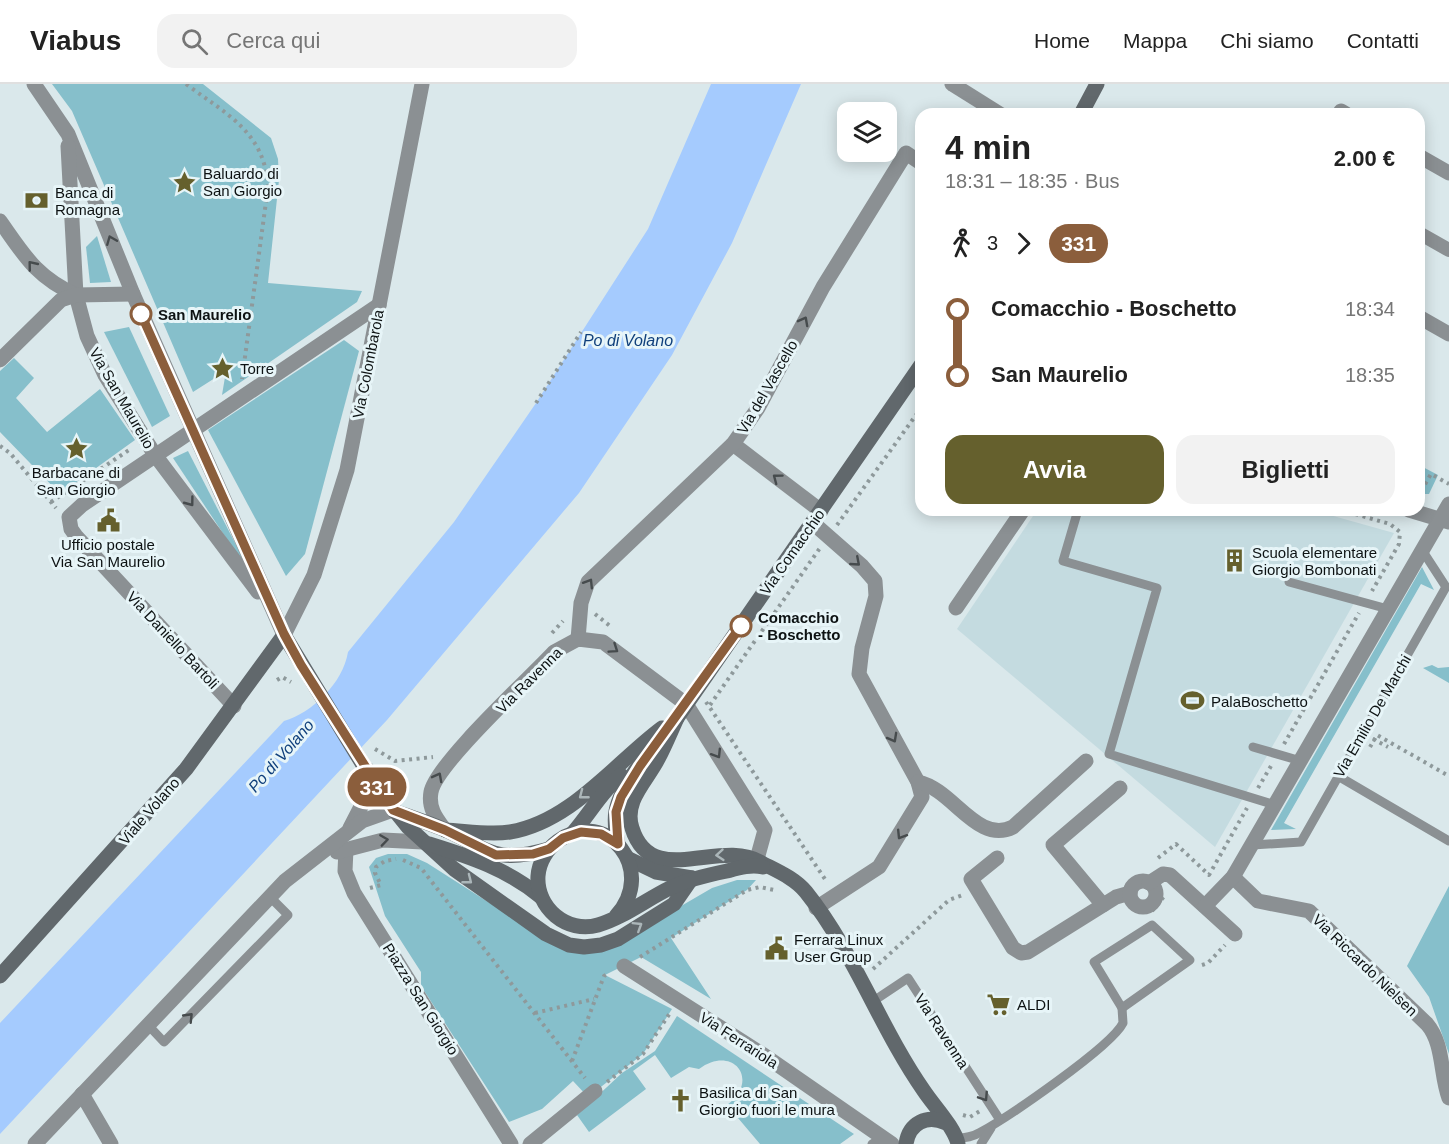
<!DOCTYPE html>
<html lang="it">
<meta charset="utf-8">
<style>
:root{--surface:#fff;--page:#f2f2f2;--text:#222;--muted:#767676;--line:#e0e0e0;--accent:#65602d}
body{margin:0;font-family:Helvetica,sans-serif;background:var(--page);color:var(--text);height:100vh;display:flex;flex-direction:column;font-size:22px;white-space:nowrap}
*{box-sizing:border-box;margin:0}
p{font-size:20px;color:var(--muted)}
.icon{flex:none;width:33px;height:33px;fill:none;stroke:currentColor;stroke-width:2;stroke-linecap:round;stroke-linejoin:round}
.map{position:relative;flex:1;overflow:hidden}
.drawer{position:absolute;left:915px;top:24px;width:510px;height:408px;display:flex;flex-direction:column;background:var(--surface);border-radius:18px;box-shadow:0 3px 15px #0003}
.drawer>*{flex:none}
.badge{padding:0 12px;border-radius:20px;font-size:21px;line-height:39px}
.controls{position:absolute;left:837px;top:18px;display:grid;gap:12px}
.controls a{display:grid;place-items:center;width:60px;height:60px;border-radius:12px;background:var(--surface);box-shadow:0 3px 15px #0003;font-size:30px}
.map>.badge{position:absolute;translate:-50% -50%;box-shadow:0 0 0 3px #fff}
.legs{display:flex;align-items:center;gap:9px;height:66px;padding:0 30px;font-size:20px}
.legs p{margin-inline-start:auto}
.summary{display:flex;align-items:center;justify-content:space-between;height:102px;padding:0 30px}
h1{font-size:33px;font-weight:700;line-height:45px}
.button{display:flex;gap:12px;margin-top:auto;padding:12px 30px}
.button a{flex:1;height:69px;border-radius:18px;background:var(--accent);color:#fff;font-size:24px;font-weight:700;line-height:69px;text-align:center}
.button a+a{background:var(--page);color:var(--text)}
ul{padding:0 30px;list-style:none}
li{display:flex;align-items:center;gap:21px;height:66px;font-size:22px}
li i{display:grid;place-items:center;width:9px;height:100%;margin:0 8px;background:currentColor}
li i::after{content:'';width:15px;height:15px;margin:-8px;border:4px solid;border-radius:50%;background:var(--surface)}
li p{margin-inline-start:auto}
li:first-child i{background:linear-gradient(#0000 50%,currentColor 0)}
li:last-child i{background:linear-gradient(currentColor 50%,#0000 0)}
header{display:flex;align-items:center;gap:36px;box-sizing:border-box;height:84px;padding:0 30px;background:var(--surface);border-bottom:2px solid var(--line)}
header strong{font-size:28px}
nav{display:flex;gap:33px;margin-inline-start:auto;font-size:21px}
.search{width:420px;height:54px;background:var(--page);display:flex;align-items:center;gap:15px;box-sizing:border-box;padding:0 21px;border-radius:18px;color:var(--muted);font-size:22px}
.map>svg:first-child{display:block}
</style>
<header>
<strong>Viabus</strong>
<div class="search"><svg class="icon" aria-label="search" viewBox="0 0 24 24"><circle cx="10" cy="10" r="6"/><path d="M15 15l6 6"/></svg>Cerca qui</div>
<nav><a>Home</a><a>Mappa</a><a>Chi siamo</a><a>Contatti</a></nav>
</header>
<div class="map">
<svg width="1449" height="1060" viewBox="0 0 1449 1060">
<rect width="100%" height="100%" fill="#dae8eb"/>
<path fill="#c4dbe0" d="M1037 426H1312L1394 449 1215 763 957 545Z"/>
<g fill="#86bfcb">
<path d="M52 0H203L271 54 278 75 279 96 268 199 362 207 357 218 222 311 226 287 193 308 72 27Z"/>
<path d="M97 152 111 198 90 199 86 163Z"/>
<path d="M129 243 170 332 152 343 104 248Z"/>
<path d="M344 256 359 267 305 470 286 492 208 346Z"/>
<path d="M14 274 34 294 16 314 47 348 100 305 135 356 60 410 0 348V287Z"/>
<path d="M188 367 254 496 173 374Z"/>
<path d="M1419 381 1438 391 1429 410H1419Z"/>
<path d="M1422 483 1434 506 1421 500 1284 739 1296 745 1271 746Z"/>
<path d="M1432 581 1438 584 1449 583V599L1423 584Z"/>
<path d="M388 770H407L427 779 551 858 621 857 712 804 737 796H756L747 806 671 854 711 915 641 873 605 891 672 925 643 970 588 1013 573 997 542 1025 509 1038 421 902V888L385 832 369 783 376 774Z"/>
<path d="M1449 802V970L1429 913 1407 882Z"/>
<path d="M677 932 854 1050 840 1060H760L727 1021C761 996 733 960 699 985L689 983 671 994 655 971 633 987 646 1005 589 1048 577 1031 622 989 655 967Z"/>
</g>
<path fill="#a5cbfe" d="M711 0H801L732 159 672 271 579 409 387 636 0 1050V939L284 637C312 629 343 599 348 568L454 438 536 319 648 145Z"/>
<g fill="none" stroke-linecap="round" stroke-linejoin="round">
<g stroke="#8e999b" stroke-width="4" stroke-dasharray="3 4.5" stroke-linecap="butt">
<path d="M186 0C226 30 265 48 268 103L242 295"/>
<path d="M536 319 581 248"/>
<path d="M0 362 10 369 56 424"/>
<path d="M1419 400 1424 402 1431 390 1449 400"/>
<path d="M51 418 132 364"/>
<path d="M1341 426 1390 440 1400 448 1399 460 1372 507"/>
<path d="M837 441 921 324"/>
<path d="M595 530 610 542"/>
<path d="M552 549 563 537"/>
<path d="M277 596 282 593 291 598"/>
<path d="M706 618 827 798"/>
<path d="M710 621 820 464"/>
<path d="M1373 655 1388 663"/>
<path d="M1284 660 1359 529"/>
<path d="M375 665 395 677 433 673"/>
<path d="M1258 704 1271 682"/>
<path d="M1158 774 1176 760 1209 791 1247 724"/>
<path d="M403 776 421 784 585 994"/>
<path d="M370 804 381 801 375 789 376 783 385 777 396 775"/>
<path d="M1152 827 1166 810"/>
<path d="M640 873 747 806 760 803 774 806"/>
<path d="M1202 881 1208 879 1225 861"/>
<path d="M873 885 949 816 963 811"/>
<path d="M535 929 594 915"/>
<path d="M572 977 604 892 609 889"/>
<path d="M607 998 643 970 670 929"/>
<path d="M963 1031 970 1033 980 1027"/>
</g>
<g stroke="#8b9093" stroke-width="9">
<path d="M1078 426 1063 477 1157 504 1109 670 1275 721"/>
<path d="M1289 498 1388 525"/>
<path d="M1253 663 1301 677"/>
<path d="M1338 692 1449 757"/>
<path d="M1252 761 1301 758 1446 503 1422 466"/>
<path d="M1152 841 1190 876 1122 924 1094 878Z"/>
<path d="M872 918 908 894 1000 1036"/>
<path d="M148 941 164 958 288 831 269 812"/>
<path d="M957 1054C965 1054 972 1053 979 1049 1007 1034 1111 963 1123 939L1122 924"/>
<path d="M872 1060 883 1053"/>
<path d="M981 1060 991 1044"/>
</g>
<path stroke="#8b9093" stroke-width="14" d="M1419 149 1449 166"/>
<g stroke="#8b9093" stroke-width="15">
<path d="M34 0 68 50 133 210 284 551"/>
<path d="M952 0 1000 30"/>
<path d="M1339 30 1341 27 1346 30"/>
<path d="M68 62 76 211 87 252 105 291 155 371 258 508"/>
<path d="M1419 72 1449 89"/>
<path d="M0 137C24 171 36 193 76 211"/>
<path d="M1419 233 1449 250"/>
<path d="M0 276 61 216 76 211 133 210"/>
<path d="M733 360 821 427"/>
<path d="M1409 426 1449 438"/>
<path d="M813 439 862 482 875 497 876 512 862 564 859 590 918 698 922 713 879 783 816 824"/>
<path d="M956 524 1023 426"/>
<path d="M578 555 581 519 588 498 733 360 758 324 823 203 906 69 921 79"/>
<path d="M234 622 76 452 71 445 69 433 82 421 379 221"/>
<path d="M918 698C953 705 977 761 1013 743L1086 677"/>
<path d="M350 744 365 715 367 685"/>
<path d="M445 746C436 734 428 724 431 708 436 680 530 594 554 568L578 555 603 558 686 620 765 746 757 775"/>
<path d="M346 765 345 787 354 809 511 1060"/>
<path d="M337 768 383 756 423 758"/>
<path d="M997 774 971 795 1013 864 1021 869 1028 868 1116 813 1130 809"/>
<path d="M1233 793 1258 817 1309 827 1427 940C1444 960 1440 990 1449 1014"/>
<circle cx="1143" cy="810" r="13"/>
<path d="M1149 799 1163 790 1170 791 1235 850"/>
<path d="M1103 821 1053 761 1120 704"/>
<path d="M1205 822 1233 793 1449 420"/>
<path d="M624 882 762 970 892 1060"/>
<path d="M82 1010 111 1060"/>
<path d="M35 1060 285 797 362 737 393 726"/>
<path d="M530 1060 595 1007"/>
</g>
<path stroke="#8b9093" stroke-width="15" d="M284 551 314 491 347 386 422 0"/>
<g stroke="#61686c" stroke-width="15">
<path d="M1081 30 1097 0"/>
<path d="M284 551 379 707 408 743 454 785 546 850 569 861 584 863 601 861 618 855 674 820 692 794"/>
<path d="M677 634C671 647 665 662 658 675 647 697 623 717 632 744 651 806 720 754 760 778 775 786 795 794 806 808 854 868 880 944 924 1007 934 1022 955 1044 958 1060"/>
<path d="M394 727C410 733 427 738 443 745 489 765 494 781 549 765"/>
<path d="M445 746C466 747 489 751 510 748 571 738 615 679 662 644"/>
<path d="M572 750C589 731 601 708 621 691"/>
<path d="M429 760C471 773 507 785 541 813"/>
<path d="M618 760C616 750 614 738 616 727 622 696 657 659 677 634L921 281"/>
<path d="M629 775 656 788 692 794"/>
<path d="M616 832C658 787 607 722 558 757 547 765 539 778 538 792 536 824 567 850 598 841 623 834 647 815 670 804 689 795 707 791 727 787 738 784 751 780 763 783"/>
<path d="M0 892 186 685 284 551"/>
<path d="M906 1060C909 1039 927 1030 946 1039"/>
</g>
<path stroke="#8e999b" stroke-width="4" stroke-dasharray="3 4.5" stroke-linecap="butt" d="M1370 663 1377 651 1449 692"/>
</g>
<defs><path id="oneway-chevron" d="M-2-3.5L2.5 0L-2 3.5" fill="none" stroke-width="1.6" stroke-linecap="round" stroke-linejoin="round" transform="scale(1.5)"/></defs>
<g stroke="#464b4d">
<use href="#oneway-chevron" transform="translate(111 156) rotate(-112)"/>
<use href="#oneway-chevron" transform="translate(32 181) rotate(-129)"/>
<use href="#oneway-chevron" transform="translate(804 237) rotate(-62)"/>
<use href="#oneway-chevron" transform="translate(777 394) rotate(-143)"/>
<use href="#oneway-chevron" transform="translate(190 418) rotate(53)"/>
<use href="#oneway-chevron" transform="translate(856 478) rotate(41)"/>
<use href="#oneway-chevron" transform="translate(589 499) rotate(-58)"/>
<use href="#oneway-chevron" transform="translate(614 565) rotate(34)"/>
<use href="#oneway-chevron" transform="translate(893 654) rotate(61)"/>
<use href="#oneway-chevron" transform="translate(717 670) rotate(58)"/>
<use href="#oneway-chevron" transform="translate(438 693) rotate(-62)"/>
<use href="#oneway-chevron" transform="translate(901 751) rotate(122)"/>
<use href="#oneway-chevron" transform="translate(384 756) rotate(-8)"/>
<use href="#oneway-chevron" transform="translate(189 933) rotate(-46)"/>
<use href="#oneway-chevron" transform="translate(984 1013) rotate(57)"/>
</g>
<g stroke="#abb6b9">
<use href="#oneway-chevron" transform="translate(583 711) rotate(142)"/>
<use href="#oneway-chevron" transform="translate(720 771) rotate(175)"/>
<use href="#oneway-chevron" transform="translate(468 796) rotate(38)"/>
<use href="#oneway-chevron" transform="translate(638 842) rotate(-32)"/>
</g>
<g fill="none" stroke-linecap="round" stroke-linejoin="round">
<defs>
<path id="line-1" d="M141 230 284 550 301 581 393 726 445 746 496 771 533 770 549 765 563 754 581 748 601 750 618 760 616 728 621 713 640 682 741 542"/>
</defs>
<use href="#line-1" stroke="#fff" stroke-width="14"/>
<use href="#line-1" stroke="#8b5e3c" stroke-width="9"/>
</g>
<defs>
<symbol id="sight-bare" viewBox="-9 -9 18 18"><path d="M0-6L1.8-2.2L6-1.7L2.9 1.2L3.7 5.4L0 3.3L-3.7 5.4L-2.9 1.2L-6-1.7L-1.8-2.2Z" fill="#65602d" stroke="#e7f5f8" stroke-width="2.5" paint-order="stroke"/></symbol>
<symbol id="bank-bare" viewBox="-9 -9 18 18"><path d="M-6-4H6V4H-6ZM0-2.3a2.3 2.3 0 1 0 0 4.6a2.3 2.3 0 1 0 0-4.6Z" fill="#65602d" stroke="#e7f5f8" stroke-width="2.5" paint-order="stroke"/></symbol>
<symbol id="civic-bare" viewBox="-9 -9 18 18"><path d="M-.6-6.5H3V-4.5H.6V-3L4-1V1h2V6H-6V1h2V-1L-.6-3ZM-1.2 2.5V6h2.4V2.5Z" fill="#65602d" stroke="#e7f5f8" stroke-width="2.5" paint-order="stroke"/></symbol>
<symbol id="building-bare" viewBox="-9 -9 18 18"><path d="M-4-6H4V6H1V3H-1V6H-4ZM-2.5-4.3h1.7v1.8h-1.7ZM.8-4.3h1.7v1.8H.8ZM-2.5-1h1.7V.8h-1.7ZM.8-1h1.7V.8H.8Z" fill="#65602d" stroke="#e7f5f8" stroke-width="2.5" paint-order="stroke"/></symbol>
<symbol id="stadium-bare" viewBox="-9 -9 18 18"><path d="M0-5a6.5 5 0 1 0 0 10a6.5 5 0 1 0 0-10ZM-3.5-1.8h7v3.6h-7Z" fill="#65602d" stroke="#e7f5f8" stroke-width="2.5" paint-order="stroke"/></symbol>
<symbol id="supermarket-bare" viewBox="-9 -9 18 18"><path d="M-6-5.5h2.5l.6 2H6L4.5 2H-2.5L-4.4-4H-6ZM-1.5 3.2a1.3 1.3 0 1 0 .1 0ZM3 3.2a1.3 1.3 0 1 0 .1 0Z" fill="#65602d" stroke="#e7f5f8" stroke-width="2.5" paint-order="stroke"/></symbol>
<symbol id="church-bare" viewBox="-9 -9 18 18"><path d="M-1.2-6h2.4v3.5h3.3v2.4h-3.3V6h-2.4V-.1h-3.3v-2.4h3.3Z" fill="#65602d" stroke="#e7f5f8" stroke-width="2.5" paint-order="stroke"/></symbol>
</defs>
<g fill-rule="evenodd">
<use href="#sight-bare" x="168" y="82" width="33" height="33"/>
<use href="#bank-bare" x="20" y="100" width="33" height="33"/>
<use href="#sight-bare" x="206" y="268" width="33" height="33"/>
<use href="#sight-bare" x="60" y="348" width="33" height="33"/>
<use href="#civic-bare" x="92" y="420" width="33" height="33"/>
<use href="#building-bare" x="1218" y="460" width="33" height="33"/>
<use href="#stadium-bare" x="1176" y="600" width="33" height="33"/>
<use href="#civic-bare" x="760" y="848" width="33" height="33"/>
<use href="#supermarket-bare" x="982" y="904" width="33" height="33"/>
<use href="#church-bare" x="664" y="1000" width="33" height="33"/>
</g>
<g fill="#fff" stroke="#8b5e3c" stroke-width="3">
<circle cx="141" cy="230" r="10"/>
<circle cx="741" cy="542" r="10"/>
</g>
<g text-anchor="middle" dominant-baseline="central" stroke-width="6" stroke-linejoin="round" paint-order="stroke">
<g font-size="15" fill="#0d1213" stroke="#e7f5f8" text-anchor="start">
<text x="203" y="89">Baluardo di<tspan x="203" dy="17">San Giorgio</tspan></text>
<text x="55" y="108">Banca di<tspan x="55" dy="17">Romagna</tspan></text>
<text x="240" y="284">Torre</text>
<text x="76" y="388" text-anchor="middle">Barbacane di<tspan x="76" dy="17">San Giorgio</tspan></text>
<text x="108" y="460" text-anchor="middle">Ufficio postale<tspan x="108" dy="17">Via San Maurelio</tspan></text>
<text x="1252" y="468">Scuola elementare<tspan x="1252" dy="17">Giorgio Bombonati</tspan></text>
<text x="1211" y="617">PalaBoschetto</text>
<text x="794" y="855">Ferrara Linux<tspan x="794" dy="17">User Group</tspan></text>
<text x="1017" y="920">ALDI</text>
<text x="699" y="1008">Basilica di San<tspan x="699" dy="17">Giorgio fuori le mura</tspan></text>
</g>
<g font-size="15" font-weight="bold" fill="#0d1213" stroke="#e7f5f8" text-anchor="start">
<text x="158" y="230">San Maurelio</text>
<text x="758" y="533">Comacchio<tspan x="758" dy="17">- Boschetto</tspan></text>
</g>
<g font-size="15" fill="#0d1213" stroke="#e7f5f8">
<text transform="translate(368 280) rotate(-79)">Via Colombarola</text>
<text transform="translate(767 303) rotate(-60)">Via del Vascello</text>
<text transform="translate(122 314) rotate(60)">Via San Maurelio</text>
<text transform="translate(792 468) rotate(-55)">Via Comacchio</text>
<text transform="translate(173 556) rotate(47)">Via Daniello Bartoli</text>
<text transform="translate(529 596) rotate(-45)">Via Ravenna</text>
<text transform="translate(1372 632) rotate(-60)">Via Emilio De Marchi</text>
<text transform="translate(149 727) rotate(-49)">Viale Volano</text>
<text transform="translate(1365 881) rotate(44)">Via Riccardo Nielsen</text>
<text transform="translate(421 915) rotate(58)">Piazza San Giorgio</text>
<text transform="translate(942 947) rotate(57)">Via Ravenna</text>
<text transform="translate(739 956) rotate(33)">Via Ferrariola</text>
</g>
<g font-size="16" font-style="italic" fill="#10407c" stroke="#e7f5f8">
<text x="628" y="256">Po di Volano</text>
<text transform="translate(281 672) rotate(-49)">Po di Volano</text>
</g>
</g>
</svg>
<div class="controls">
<a><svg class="icon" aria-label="layers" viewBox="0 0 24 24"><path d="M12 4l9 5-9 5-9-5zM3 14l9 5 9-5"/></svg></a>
</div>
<b class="badge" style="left:377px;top:703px;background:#8b5e3c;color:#fff">331</b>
<section class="drawer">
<div class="summary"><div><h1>4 min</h1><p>18:31 – 18:35 · Bus</p></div><b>2.00 €</b></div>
<div class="legs"><svg class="icon" aria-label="walk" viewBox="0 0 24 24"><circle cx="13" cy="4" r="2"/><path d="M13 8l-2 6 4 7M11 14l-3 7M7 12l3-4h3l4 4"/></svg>3<svg class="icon" aria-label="forward" viewBox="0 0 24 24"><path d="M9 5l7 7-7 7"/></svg><b class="badge" style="background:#8b5e3c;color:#fff">331</b></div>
<ul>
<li><i style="color:#8b5e3c"></i><b>Comacchio - Boschetto</b><p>18:34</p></li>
<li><i style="color:#8b5e3c"></i><b>San Maurelio</b><p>18:35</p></li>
</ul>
<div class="button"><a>Avvia</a><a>Biglietti</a></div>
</section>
</div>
